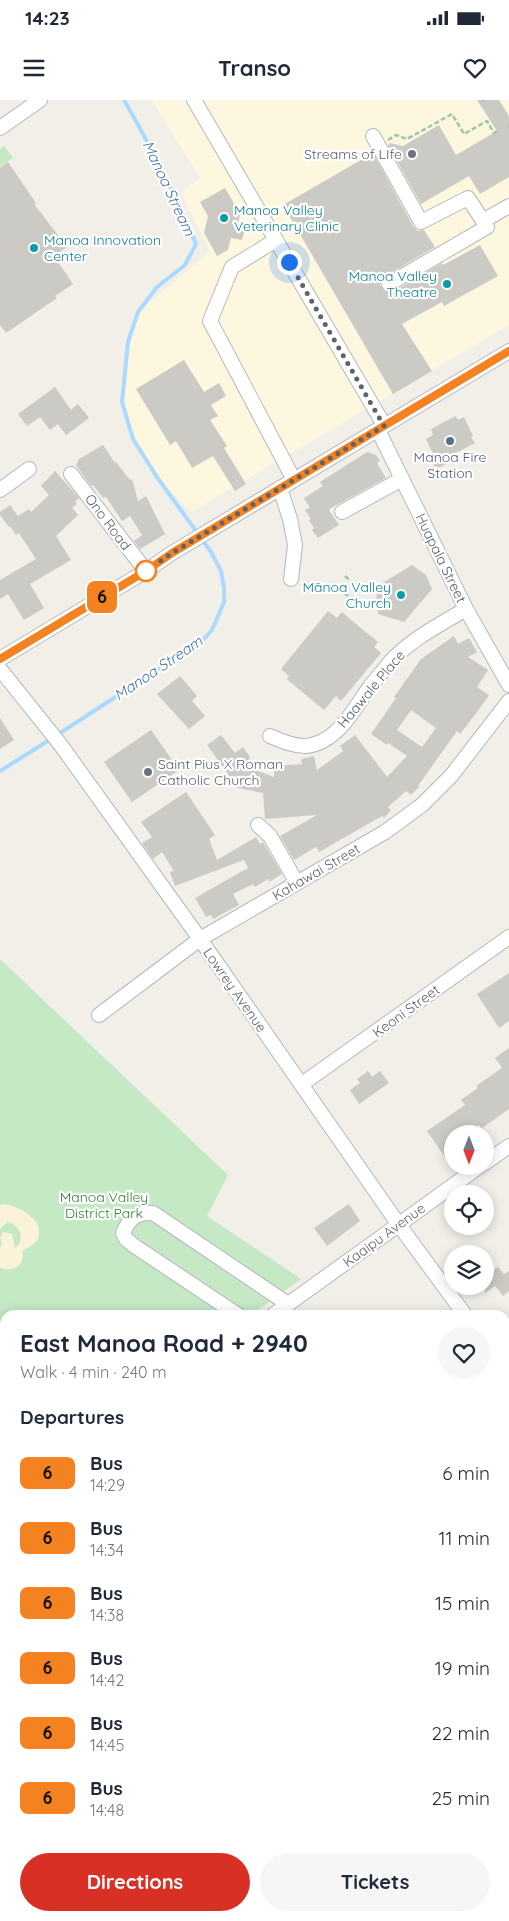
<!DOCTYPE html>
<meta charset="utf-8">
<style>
:root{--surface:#fff;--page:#f6f6f7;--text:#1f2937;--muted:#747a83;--accent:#d93025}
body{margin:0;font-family:Quicksand,sans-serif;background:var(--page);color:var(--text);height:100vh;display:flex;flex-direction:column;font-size:19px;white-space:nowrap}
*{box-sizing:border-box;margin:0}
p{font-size:16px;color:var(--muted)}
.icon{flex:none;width:28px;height:28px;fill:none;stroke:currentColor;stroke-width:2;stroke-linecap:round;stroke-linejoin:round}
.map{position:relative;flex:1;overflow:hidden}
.side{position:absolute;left:0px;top:1210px;width:510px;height:611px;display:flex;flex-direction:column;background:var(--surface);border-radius:15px 15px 0 0;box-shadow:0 2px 12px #0003}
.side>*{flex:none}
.badge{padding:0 10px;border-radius:8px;font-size:18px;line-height:32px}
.needle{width:32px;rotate:180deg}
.fabs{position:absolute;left:444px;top:1025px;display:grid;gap:10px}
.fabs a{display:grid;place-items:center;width:50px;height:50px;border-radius:50%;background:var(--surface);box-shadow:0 2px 12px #0003;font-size:25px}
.you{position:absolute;width:25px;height:25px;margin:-12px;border:4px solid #fff;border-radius:50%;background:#1a73e8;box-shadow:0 0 0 8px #1a73e833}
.map>.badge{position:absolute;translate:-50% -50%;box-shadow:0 0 0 2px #fff}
h2{padding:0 20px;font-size:19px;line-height:45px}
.round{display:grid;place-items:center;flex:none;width:52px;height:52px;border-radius:26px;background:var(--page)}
.headline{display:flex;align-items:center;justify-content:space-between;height:85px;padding:0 20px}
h1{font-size:24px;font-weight:700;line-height:38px}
.cta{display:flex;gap:10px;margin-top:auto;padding:10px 20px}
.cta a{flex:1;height:58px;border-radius:30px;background:var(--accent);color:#fff;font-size:20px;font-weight:700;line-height:58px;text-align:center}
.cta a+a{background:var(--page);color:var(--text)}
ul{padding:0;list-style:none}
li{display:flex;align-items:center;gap:15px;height:65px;padding:0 20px}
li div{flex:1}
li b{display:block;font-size:19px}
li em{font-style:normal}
li .badge{min-width:55px;font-weight:700;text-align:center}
.status{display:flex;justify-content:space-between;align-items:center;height:35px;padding:0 25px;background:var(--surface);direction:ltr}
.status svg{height:14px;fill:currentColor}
header{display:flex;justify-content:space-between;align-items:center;height:65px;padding:0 20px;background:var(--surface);font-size:22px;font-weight:700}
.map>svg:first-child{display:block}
</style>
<div class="status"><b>14:23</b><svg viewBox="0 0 49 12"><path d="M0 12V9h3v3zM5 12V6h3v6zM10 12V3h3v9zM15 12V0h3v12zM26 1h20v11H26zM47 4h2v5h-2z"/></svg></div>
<header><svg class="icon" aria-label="menu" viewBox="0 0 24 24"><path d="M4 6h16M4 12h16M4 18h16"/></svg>Transo<svg class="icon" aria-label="heart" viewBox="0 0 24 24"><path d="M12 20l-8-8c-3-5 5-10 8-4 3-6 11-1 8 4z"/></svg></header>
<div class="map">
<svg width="509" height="1821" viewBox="0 0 509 1821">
<rect width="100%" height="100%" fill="#f1efe8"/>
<path fill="#fef7e0" d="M152 0H509V225L191 412 157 377 133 339 122 302 128 242 138 212 210 152 181 93 200 78Z"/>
<path fill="#e1ded6" d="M0 1560 5 1566V1816H225L219 1821H0Z"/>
<g fill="#c5e8c5">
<path d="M4 46 13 58 0 67V49Z"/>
<path d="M0 859 228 1075 207 1116 301 1179 251 1215H5V1566L0 1560Z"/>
</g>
<path fill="#fbf3d9" d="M4 1104C18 1106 45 1119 38 1138 36 1144 27 1148 22 1151 26 1166 13 1172 0 1168V1148L2 1144 0 1138 3 1132 12 1134 15 1148C26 1140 20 1125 8 1122L0 1129V1105Z"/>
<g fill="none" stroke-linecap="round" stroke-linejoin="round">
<g stroke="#aadaff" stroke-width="4">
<path d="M57 635 203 540 212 530 224 502V488L221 471 211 452 157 377 133 339 122 302 128 242 138 212 157 187 185 165 196 144C175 94 151 47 124 0"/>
<path d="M0 671 51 639"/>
</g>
</g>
<g fill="#cccac5" fill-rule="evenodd">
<path d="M477 0H499L509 16V77L480 94 469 76 421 104 388 45 390 43 403 46 439 25 456 55 497 31Z"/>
<path d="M373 53 413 126 418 131 424 130 435 147 384 177 380 185 384 191 393 192 442 163 443 165 480 145 498 176 444 206 442 202 402 224 432 271 393 294 283 105Z"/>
<path d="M8 62 36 103 34 104 67 147 54 156 73 184 55 196 57 198 6 233 0 225V68Z"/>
<path d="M225 88 240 114 238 124 246 126 242 140 231 138 228 150 217 156 204 133 208 116 200 102Z"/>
<path d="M184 260 204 292 219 283 226 296 211 305 218 316 210 320 227 346 224 348 246 384 235 391 213 356 192 368 176 341 170 345 136 289Z"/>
<path d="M55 287 71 310 78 304 89 318 66 335 58 324 50 330 40 317 27 326 18 314Z"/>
<path d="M456 316 458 320 464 317 473 336 471 337 475 343 452 355 454 360 438 368 436 366 435 367 429 356 433 354 426 339 433 335 431 329Z"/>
<path d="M103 345 115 363 116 362 130 380 132 379 138 401 146 396 165 434 140 449 134 441 142 435 130 416 122 421 106 397 103 398 93 385 91 386 76 365 79 359Z"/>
<path d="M367 352 376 355 380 361 377 363 386 378 331 408 329 410 339 425 318 438 312 430 314 428 309 420 311 419 305 410 310 408 304 398 323 386 320 382Z"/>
<path d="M55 371 79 398 75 402 77 404 72 408 78 415 56 436 71 460 30 484 44 508 24 520 8 494 0 499V480L36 459 19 433 16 435 10 426 9 427 0 415V412L10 405 18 416 29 409 31 412 49 395 41 386Z"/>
<path d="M412 465 426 475 432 489 404 522 378 514 376 487Z"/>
<path d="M328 511 337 518 342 512 350 519 378 542 374 547 381 553 341 601 336 596 324 610 289 581 287 579 289 576 281 569Z"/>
<path d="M454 536 458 544 469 538 477 552 468 557 488 570 477 587 489 595 478 611 460 634 457 631 418 686 419 687 411 695 406 691 388 707 391 710 384 718 382 716 319 752 316 747 294 760 280 736 317 715 265 719 263 693 238 688 207 645 221 635 235 653 243 647 250 657 247 667 274 677V666L302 664 301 659 314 656 317 670 343 651 340 646 355 635 387 677 407 656 388 643 387 645 371 634 396 598 394 597 421 559ZM411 610 436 628 422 647 397 630Z"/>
<path d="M180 576 197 596 192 601 205 616 189 629 157 594Z"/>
<path d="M0 618 14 640 0 649Z"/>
<path d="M151 630 179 670 132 702 104 662Z"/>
<path d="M186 692 215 735 209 739 217 760 256 737 260 744 263 742 282 774 269 782 268 779 255 787 253 784 233 794 239 805 213 819 211 815 206 817 195 798 248 768 244 760 175 786 170 772 174 771 162 752 153 759 142 743 152 737 141 722Z"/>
<path d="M509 873V921L499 928 477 894Z"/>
<path d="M509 948V1009L482 1028 479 1025 466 1034H452V1067L427 1031 465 1005 461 1000 478 988 476 986 502 968 495 958Z"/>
<path d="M368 971 372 977 380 971 389 983 359 1004 350 990 360 983 357 979Z"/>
<path d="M349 1104 360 1121 327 1146 314 1128Z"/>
<path d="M498 1167 504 1174 509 1171V1191L503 1196 495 1186 485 1193V1176Z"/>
</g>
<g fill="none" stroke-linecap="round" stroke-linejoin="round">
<defs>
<g id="minor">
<path d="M194 0 384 325"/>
<path d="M0 28 40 0"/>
<path d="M373 36 421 122 468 98 487 127 389 184"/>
<path d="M483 121 509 106"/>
<path d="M276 140 232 167 210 221 294 380"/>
<path d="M378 330 466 509 509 585"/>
<path d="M71 374 146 471"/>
<path d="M280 388 290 419 295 445 291 479"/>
<path d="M0 390 29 369"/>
<path d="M342 412 402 379"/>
<path d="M0 559 146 471 172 453 509 251"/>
<path d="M0 569 60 644 200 839 399 1125 465 1215"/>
<path d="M270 636C281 641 295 647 307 646 338 642 354 609 369 588 376 579 384 570 391 561 413 538 439 525 466 509"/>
<path d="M258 725 270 736 297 783"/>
<path d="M99 915 200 839 385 732 422 705 451 676 509 601"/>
<path d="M302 984 509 837"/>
<path d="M485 1063 509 1046"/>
<path d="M238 1215 133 1145 126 1139 123 1133C129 1119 136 1112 153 1113L288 1204"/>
<path d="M273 1215 480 1066"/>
<path d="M505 1250 509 1247"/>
<path d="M505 1270 509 1275"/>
<path d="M505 1420 509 1417"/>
<path d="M505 1613 509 1610"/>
<path d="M219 1821 225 1816"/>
</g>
</defs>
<use href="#minor" stroke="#b5b8bc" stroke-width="16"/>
<g stroke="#9cc7a9" stroke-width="2.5" stroke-dasharray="5 2.5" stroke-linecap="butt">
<path d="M482 1 484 0"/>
<path d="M508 27 509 26"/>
<path d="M388 40 396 35 407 39 452 14 464 34 487 21 494 33 497 31"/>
<path d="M345 476 362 492"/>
<path d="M333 483 348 496"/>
</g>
<use href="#minor" stroke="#fff" stroke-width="14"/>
</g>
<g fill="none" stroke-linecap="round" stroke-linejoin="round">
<defs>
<path id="line" d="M0 559 146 471 172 453 509 251"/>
</defs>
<use href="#line" stroke="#fff" stroke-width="11"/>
<use href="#line" stroke="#f58220" stroke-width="8"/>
<path stroke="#5f6368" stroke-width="5" stroke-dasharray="0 9" d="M146 471 172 453 384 326 289 162"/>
</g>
<g fill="#6b7280" stroke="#fff" stroke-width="2">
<circle cx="412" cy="54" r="5"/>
<circle cx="148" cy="672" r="5"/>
</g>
<g fill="#0f9aa8" stroke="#fff" stroke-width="2">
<circle cx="224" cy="118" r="5"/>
<circle cx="34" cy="148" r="5"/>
<circle cx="447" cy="184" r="5"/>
<circle cx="401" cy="495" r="5"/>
</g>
<circle fill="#5c6f8a" stroke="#fff" stroke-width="2" cx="450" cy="341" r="5"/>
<circle fill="#fff" stroke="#f58220" stroke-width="2.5" cx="146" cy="471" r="10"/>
<g text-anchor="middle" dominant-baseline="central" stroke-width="4.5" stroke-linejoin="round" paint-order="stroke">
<g font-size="14" fill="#5b616d" stroke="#fff" text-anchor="end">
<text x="402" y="54">Streams of LIfe</text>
<text x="158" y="664" text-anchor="start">Saint Pius X Roman<tspan x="158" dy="16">Catholic Church</tspan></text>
</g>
<g font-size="14" fill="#0d838f" stroke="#fff" text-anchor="start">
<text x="234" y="110">Manoa Valley<tspan x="234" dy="16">Veterinary Clinic</tspan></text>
<text x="44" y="140">Manoa Innovation<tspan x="44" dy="16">Center</tspan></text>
<text x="437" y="176" text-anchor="end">Manoa Valley<tspan x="437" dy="16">Theatre</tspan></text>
<text x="391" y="487" text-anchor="end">Mānoa Valley<tspan x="391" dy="16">Church</tspan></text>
</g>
<g font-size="14" fill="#4e5e75" stroke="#fff">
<text x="450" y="357">Manoa Fire<tspan x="450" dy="16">Station</tspan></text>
</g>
<g font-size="14" fill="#5f6368" stroke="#fff">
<text transform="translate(108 422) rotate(53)">Ono Road</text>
<text transform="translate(441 458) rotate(64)">Huapala Street</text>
<text transform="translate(371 589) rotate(-50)">Haawale Place</text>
<text transform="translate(316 772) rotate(-30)">Kahawai Street</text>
<text transform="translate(235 890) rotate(55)">Lowrey Avenue</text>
<text transform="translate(406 911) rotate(-36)">Keoni Street</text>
<text transform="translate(384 1135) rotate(-36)">Kaaipu Avenue</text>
</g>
<g font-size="14" fill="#348238" stroke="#fff">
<text x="104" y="1097">Manoa Valley<tspan x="104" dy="16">District Park</tspan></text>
</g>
<g font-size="15" font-style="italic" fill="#4174aa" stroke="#fff">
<text transform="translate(169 88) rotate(65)">Manoa Stream</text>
<text transform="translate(158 568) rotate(-34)">Manoa Stream</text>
</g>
</g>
</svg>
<div class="fabs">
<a><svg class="needle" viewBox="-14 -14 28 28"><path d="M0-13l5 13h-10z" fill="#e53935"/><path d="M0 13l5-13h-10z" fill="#747a83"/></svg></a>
<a><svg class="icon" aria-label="locate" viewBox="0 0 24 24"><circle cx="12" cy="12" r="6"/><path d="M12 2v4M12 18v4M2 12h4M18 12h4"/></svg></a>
<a><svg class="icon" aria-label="layers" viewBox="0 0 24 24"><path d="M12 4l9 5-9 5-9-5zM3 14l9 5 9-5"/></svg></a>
</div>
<div class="you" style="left:289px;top:162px"></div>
<b class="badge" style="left:102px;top:497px;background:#f58220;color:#111">6</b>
<section class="side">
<div class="headline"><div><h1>East Manoa Road + 2940</h1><p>Walk · 4 min · 240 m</p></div><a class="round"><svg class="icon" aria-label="heart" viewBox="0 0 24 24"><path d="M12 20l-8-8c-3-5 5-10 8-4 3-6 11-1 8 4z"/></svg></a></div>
<h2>Departures</h2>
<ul>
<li><span class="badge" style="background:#f58220;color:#111">6</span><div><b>Bus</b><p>14:29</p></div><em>6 min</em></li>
<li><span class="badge" style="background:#f58220;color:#111">6</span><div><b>Bus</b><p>14:34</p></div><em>11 min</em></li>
<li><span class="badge" style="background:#f58220;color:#111">6</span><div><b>Bus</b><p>14:38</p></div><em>15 min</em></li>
<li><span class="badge" style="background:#f58220;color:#111">6</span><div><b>Bus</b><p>14:42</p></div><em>19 min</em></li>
<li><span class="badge" style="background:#f58220;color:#111">6</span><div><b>Bus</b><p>14:45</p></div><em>22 min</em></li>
<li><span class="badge" style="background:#f58220;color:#111">6</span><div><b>Bus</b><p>14:48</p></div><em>25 min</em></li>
</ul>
<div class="cta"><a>Directions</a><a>Tickets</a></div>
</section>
</div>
